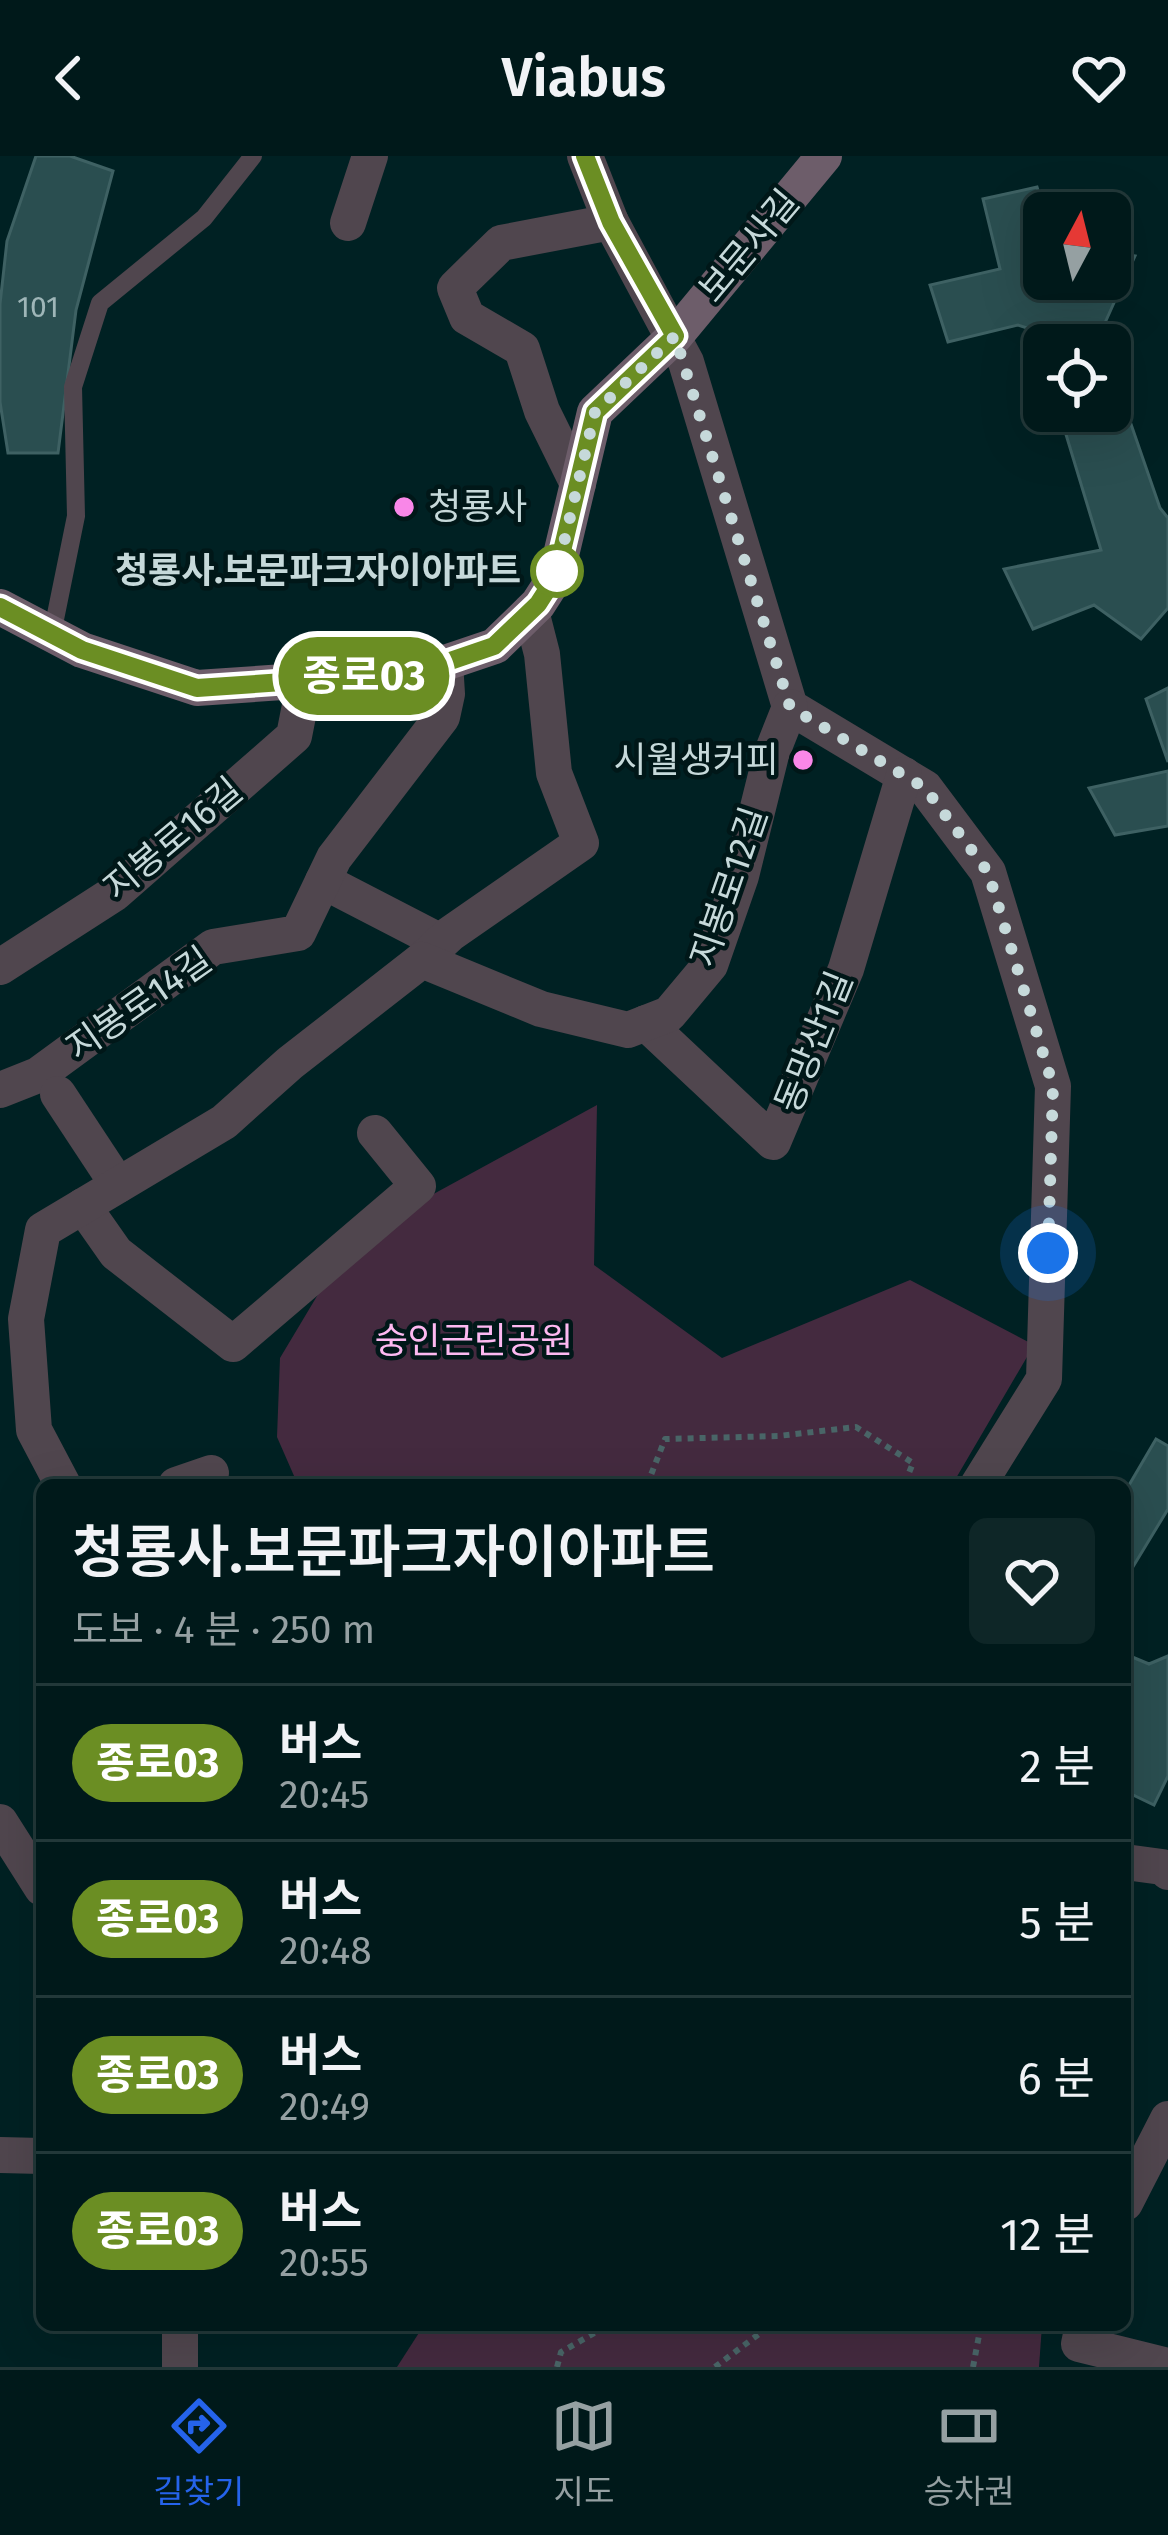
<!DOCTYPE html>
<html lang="ko">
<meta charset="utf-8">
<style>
:root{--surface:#00191a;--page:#0e2627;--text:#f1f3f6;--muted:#95a0a2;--line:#223839;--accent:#2563eb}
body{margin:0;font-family:"Fira Sans","Noto Sans KR",sans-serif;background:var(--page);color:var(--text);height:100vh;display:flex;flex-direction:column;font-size:45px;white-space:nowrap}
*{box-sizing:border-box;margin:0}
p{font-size:39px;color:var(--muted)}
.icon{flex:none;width:66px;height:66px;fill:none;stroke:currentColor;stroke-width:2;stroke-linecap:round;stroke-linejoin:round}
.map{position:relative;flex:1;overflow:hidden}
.details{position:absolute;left:36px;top:1323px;width:1095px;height:852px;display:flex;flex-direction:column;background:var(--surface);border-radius:18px;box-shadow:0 12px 48px #0002,0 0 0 3px var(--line)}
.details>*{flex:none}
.badge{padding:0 24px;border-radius:39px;font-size:42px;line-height:78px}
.needle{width:78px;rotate:7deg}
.fabs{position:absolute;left:1023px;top:36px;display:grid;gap:24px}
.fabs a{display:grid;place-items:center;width:108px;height:108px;border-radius:18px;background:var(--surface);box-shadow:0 12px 48px #0002,0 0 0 3px var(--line);font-size:60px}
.you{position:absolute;width:60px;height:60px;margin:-30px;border:9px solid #fff;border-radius:50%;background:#1a73e8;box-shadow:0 0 0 18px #1a73e833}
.map>.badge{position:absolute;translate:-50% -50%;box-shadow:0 0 0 6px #fff}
.round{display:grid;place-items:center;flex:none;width:126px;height:126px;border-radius:18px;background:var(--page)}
.headline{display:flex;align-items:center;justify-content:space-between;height:204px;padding:0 36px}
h1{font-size:57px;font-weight:600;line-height:90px}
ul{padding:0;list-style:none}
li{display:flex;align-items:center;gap:36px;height:156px;padding:0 36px;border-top:3px solid var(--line)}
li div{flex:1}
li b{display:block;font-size:45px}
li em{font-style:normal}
li .badge{min-width:132px;font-weight:700;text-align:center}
header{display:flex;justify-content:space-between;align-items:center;height:156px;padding:0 36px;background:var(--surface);font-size:54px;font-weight:600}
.dock{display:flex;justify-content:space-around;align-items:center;height:168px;border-top:3px solid var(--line);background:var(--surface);font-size:33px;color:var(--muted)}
.dock a{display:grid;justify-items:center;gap:6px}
.dock .current{color:var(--accent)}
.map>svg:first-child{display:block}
</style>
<header><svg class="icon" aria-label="back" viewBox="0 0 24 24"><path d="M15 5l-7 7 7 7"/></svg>Viabus<svg class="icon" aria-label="heart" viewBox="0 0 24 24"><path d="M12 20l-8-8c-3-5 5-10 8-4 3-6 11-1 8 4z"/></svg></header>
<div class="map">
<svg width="1168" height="2211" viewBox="0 0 1168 2211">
<rect width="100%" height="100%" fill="#002123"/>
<g fill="#442a3f">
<path d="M597 949 594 1109 722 1202 910 1124 1034 1189 952 1329H298L277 1281 280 1202 329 1120 417 1047Z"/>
<path d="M424 2169H1042L1039 2211H397Z"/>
</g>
<g fill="#2a4e50" stroke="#3e6163" stroke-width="3">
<path d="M36 0H70L113 15 76 154 58 297H8L0 246V148L7 85Z"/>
<path d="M1037 31 1045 57 1044 123H1110V96L1135 100 1095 189H1079L1018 169 948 186 930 129 1000 113 983 43Z"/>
<path d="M1123 245 1160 352 1168 362V452L1141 483 1094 449 1033 473 1004 413 1101 394 1061 262 1087 255H1110V248Z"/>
<path d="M1168 532V606L1146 543Z"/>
<path d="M1168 615V670L1115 679 1089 632Z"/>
<path d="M1156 1283 1168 1290V1353L1125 1424V1336Z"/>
<path d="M1125 1498 1149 1508 1168 1500V1620L1154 1649 1125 1635Z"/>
</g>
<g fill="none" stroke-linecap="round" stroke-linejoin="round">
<g stroke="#496567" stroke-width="6" stroke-dasharray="6 6" stroke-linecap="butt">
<path d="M647 1329 665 1283 778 1280 856 1271 913 1307 904 1329"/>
<path d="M557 2211 561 2196 608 2169"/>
<path d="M715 2211 771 2169"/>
<path d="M973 2211 981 2169"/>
</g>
<path stroke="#50464e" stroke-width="18" d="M52 478 76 360 73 231 100 147 204 62 253 0"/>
<g stroke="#50464e" stroke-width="36">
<path d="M585 0 611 66 686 206 790 551 925 632 988 716 1053 930 1044 1223 978 1329"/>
<path d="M348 67 370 0"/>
<path d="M578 328 542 255 522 193 467 161 455 132 501 87 611 66"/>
<path d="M323 725 441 786"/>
<path d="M422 804 450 778 581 687 554 617 542 498 531 455"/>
<path d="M0 811 115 737 294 580 305 524"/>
<path d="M646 867 773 986 846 813 904 619"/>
<path d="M0 934 38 919 213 791 298 777 334 702 442 561 447 538 445 507"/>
<path d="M58 938 118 1029"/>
<path d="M83 1050 116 1097 233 1188 418 1030 375 977"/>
<path d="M63 1329 34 1274 26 1163 43 1074 224 966 290 907 422 804 541 853 628 874 669 858 710 809 741 720 771 599 790 551"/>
<path d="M176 1329 211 1317"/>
<path d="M0 1666 42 1732"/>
<path d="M1125 1706 1162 1711 1168 1716"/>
<path d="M0 1999 42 2000"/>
<path d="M1125 2047 1168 1963"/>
<path d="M180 2169V2211"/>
<path d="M1083 2169 1079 2188 1168 2210"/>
</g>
<path stroke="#6d5d6a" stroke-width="36" d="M0 451 82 494 197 532 415 517 495 490 538 448 556 420 595 256 675 180 824 0"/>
</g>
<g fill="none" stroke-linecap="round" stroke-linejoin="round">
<defs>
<path id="line" d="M0 451 82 494 197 532 415 517 494 490 538 448 556 420 595 256 675 180 611 66 585 0"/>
</defs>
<use href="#line" stroke="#fff" stroke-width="27"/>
<use href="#line" stroke="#6b8e23" stroke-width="18"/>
<path stroke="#c6d9da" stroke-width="12" stroke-dasharray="0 21.6" d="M557 415 556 420 595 256 675 180 790 551 925 632 988 716 1053 930 1048 1097"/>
</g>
<g fill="#f987e8" stroke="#001718" stroke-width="4.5">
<circle cx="404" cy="351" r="12"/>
<circle cx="803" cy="604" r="12"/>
</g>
<circle fill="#fff" stroke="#6b8e23" stroke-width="6" cx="557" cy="415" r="24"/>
<g text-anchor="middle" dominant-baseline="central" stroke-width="9" stroke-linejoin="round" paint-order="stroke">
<g font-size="30" fill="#9fb6b8">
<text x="38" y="151">101</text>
</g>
<g font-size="36" fill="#c6d9da" stroke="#001718">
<text transform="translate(749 90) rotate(-50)">보문사길</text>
<text transform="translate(173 683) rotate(-40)">지봉로16길</text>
<text transform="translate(729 731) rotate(-71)">지봉로12길</text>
<text transform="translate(139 848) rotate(-35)">지봉로14길</text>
<text transform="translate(814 886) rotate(-68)">동망산1길</text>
</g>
<g font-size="36" fill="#c6d9da" stroke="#001718" text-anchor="start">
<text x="428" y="351">청룡사</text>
<text x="779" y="604" text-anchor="end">시월생커피</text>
</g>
<g font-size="36" font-weight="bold" fill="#c6d9da" stroke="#001718" text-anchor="end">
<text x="521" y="415">청룡사.보문파크자이아파트</text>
</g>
<g font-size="36" fill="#fdb9f1" stroke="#001718">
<text x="474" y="1185">숭인근린공원</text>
</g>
</g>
</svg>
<div class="fabs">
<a><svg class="needle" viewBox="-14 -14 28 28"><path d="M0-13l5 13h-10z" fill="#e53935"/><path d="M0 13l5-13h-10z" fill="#95a0a2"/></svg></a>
<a><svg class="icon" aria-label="locate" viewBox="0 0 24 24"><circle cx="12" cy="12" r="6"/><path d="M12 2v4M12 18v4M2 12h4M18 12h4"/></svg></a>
</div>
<div class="you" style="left:1048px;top:1097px"></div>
<b class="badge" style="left:364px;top:520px;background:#6b8e23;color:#fff">종로03</b>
<section class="details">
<div class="headline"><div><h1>청룡사.보문파크자이아파트</h1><p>도보 · 4 분 · 250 m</p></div><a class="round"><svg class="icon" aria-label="heart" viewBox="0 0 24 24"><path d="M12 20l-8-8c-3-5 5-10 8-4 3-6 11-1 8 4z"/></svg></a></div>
<ul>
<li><span class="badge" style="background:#6b8e23;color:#fff">종로03</span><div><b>버스</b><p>20:45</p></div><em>2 분</em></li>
<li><span class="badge" style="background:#6b8e23;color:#fff">종로03</span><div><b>버스</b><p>20:48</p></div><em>5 분</em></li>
<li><span class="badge" style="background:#6b8e23;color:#fff">종로03</span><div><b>버스</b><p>20:49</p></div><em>6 분</em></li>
<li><span class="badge" style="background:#6b8e23;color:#fff">종로03</span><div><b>버스</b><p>20:55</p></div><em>12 분</em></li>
</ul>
</section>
</div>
<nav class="dock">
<a class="current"><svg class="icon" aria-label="directions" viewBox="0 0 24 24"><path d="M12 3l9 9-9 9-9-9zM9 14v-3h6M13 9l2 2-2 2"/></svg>길찾기</a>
<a><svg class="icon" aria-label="map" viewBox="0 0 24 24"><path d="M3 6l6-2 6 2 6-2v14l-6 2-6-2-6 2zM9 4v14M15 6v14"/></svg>지도</a>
<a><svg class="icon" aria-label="tickets" viewBox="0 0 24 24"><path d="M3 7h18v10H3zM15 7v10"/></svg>승차권</a>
</nav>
